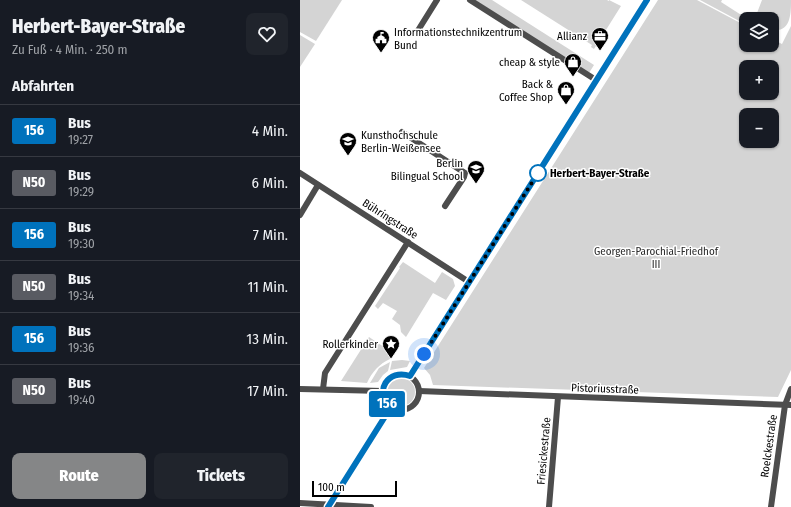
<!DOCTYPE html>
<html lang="de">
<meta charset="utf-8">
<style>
:root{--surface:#171b24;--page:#20242c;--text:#f1f3f6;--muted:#9ea1a6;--line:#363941;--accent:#858687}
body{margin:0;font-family:"Fira Sans Condensed",sans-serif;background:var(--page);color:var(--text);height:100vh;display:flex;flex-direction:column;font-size:15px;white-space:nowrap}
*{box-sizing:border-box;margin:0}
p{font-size:13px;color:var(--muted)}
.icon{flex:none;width:22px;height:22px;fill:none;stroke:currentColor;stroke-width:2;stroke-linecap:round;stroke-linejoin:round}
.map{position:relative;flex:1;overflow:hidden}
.details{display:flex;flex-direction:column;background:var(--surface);width:300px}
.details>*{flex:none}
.badge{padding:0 8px;border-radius:3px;font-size:14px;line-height:26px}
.controls{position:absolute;left:439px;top:12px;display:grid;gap:8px}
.controls a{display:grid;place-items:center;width:40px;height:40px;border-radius:8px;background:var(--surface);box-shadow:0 1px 3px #0004;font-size:20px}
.scale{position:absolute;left:12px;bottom:10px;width:85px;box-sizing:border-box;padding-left:4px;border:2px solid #000;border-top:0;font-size:11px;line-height:14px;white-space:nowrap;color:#000;-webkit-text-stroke:3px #fff;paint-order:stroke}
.you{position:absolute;width:20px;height:20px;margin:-10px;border:3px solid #fff;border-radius:50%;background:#1a73e8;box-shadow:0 0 0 6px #1a73e833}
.map>.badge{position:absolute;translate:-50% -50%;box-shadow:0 0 0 2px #fff}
h2{padding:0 12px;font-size:15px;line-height:36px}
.round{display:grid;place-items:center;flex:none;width:42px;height:42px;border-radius:8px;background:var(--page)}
.headline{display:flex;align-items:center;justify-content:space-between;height:68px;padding:0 12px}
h1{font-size:19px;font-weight:800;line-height:30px}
.primary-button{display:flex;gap:8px;margin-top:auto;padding:8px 12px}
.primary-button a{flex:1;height:46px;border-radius:8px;background:var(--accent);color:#fff;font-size:16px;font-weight:800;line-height:46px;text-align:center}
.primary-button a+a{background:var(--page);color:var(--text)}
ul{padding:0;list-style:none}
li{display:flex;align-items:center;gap:12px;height:52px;padding:0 12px;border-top:1px solid var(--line)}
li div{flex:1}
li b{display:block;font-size:15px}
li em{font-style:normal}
li .badge{min-width:44px;font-weight:700;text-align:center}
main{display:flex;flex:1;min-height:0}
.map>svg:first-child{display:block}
</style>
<main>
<section class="details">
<div class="headline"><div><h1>Herbert-Bayer-Straße</h1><p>Zu Fuß · 4 Min. · 250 m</p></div><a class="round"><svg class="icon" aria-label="heart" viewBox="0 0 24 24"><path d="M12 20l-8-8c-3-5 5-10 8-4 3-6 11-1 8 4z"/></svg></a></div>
<h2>Abfahrten</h2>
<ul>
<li><span class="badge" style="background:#0072bc;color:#fff">156</span><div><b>Bus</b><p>19:27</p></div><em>4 Min.</em></li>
<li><span class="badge" style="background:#595b62;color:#fff">N50</span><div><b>Bus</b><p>19:29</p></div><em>6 Min.</em></li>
<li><span class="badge" style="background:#0072bc;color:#fff">156</span><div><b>Bus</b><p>19:30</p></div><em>7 Min.</em></li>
<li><span class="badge" style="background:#595b62;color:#fff">N50</span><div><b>Bus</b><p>19:34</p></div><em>11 Min.</em></li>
<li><span class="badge" style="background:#0072bc;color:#fff">156</span><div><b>Bus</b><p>19:36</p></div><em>13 Min.</em></li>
<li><span class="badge" style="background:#595b62;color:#fff">N50</span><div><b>Bus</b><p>19:40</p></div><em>17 Min.</em></li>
</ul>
<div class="primary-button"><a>Route</a><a>Tickets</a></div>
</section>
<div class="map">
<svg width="491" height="507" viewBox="0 0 491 507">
<rect width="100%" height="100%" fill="#fff"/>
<g fill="#d4d4d4" fill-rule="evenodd">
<path d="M0 0H42L16 41 0 32Z"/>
<path d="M175 0H192L294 65 289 73Z"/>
<path d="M221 0H307L309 1V0L321 6 294 49 291 47 292 45Z"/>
<path d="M358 0H397L446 26V45H472V39L482 44 491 26V370L478 397 133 385 130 375 124 368ZM446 67H472V93H446ZM446 115H472V141H446Z"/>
<path d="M400 0H422L421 2 446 18 443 23Z"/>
<path d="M462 0H491C491 13 491 33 472 30V19H459L457 13Z"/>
<path d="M0 35 15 44 0 67Z"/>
<path d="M103 262 135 283 142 272 153 279 155 286 146 300 133 293 106 337 101 332 100 325 92 319 97 311 83 303 78 309 75 306 100 268 99 267Z"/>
<path d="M69 337 90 351 89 353 90 359C79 364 72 372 67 383L41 381Z"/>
<path d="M102 360 110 361 107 367 90 370 92 361Z"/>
<path d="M90 362 88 371 83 375 78 382 70 383 79 368Z"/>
<circle cx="101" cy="392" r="14"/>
</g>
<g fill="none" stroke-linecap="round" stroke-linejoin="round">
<g stroke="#4d4d4d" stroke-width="6">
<path d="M170 0 296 80"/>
<path d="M117 32 137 0"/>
<path d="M102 132 165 173 164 177 145 206"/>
<path d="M0 173 169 282"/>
<path d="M0 215 18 185"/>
<circle cx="101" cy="392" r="18"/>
<path d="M110 376 347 0"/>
<path d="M0 389 83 391"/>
<path d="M23 389 25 373 108 242"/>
<path d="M119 391 491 405"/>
<path d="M0 503 71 507"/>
<path d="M28 507 91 407"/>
<path d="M249 507 258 397"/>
<path d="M471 507 485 405 491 389"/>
</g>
</g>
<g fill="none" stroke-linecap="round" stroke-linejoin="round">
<defs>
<path id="line" d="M28 507 91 407C73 392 88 368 110 376L347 0"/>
</defs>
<use href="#line" stroke="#fff" stroke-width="9"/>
<use href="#line" stroke="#0072bc" stroke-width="6"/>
<path stroke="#000" stroke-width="4" stroke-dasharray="0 7.2" d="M124 354 238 173"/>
</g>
<defs>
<symbol id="office-pin" viewBox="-11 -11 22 30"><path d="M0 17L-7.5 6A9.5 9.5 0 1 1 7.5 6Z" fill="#000" stroke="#fff"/><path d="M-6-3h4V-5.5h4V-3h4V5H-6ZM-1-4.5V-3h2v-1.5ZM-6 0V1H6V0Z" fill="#fff"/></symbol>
<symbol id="civic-pin" viewBox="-11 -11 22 30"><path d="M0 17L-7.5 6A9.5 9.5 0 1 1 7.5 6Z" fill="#000" stroke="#fff"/><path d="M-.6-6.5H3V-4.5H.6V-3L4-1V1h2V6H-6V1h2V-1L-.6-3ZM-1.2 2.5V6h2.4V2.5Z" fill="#fff"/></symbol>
<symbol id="shop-pin" viewBox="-11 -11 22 30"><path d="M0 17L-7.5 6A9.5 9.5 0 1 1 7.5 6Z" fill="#000" stroke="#fff"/><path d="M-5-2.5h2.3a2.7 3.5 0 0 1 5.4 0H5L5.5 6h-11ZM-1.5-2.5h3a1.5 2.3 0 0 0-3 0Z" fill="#fff"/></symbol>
<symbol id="university-pin" viewBox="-11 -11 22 30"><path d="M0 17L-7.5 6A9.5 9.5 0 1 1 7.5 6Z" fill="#000" stroke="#fff"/><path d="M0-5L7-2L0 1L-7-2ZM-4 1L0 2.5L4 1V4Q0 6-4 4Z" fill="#fff"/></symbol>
<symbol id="school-pin" viewBox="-11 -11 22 30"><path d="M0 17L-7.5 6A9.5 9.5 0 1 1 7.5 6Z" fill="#000" stroke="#fff"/><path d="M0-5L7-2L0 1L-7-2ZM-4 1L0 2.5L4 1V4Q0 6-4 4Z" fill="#fff"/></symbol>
<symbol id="sight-pin" viewBox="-11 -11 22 30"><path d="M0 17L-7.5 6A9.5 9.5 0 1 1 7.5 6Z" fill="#000" stroke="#fff"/><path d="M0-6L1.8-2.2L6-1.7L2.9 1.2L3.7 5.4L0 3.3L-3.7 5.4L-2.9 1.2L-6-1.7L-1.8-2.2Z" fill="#fff"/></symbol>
</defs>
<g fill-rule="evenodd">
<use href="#office-pin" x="290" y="26" width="20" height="27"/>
<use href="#civic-pin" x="71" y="28" width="20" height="27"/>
<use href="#shop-pin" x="263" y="52" width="20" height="27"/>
<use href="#shop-pin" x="256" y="80" width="20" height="27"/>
<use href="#university-pin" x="38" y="131" width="20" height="27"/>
<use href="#school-pin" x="166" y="159" width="20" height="27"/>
<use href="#sight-pin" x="81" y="334" width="20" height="27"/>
</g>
<circle fill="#fff" stroke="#0072bc" stroke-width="2" cx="238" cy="173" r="8"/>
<g text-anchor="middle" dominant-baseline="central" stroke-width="3" stroke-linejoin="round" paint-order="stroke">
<g font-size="11" fill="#000" stroke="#fff" text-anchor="end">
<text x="94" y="32" text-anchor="start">Informationstechnikzentrum<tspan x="94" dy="13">Bund</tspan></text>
<text x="287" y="36">Allianz</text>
<text x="260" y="62">cheap &amp; style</text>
<text x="253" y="84">Back &amp;<tspan x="253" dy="13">Coffee Shop</tspan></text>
<text x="61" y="135" text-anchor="start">Kunsthochschule<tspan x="61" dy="13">Berlin-Weißensee</tspan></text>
<text x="163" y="163">Berlin<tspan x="163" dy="13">Bilingual School</tspan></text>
<text x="78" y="344">Rollerkinder</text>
</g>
<g font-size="11" font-weight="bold" fill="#000" stroke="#fff" text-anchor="start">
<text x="250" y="173">Herbert-Bayer-Straße</text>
</g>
<g font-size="11" fill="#000" stroke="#fff">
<text transform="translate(90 219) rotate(33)">Bühringstraße</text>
<text transform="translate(305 389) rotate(2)">Pistoriusstraße</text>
<text transform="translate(469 446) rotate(-82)">Roelckestraße</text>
<text transform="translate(244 451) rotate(-85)">Friesickestraße</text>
</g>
<g font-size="11" fill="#2b2b2b" stroke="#fff">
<text x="356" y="251">Georgen-Parochial-Friedhof<tspan x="356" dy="13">III</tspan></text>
</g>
</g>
</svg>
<div class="controls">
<a><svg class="icon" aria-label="layers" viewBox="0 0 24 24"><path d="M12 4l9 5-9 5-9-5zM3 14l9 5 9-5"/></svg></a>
<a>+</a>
<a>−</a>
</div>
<div class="scale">100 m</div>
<div class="you" style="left:124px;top:354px"></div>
<b class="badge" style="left:87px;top:404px;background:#0072bc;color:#fff">156</b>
</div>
</main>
